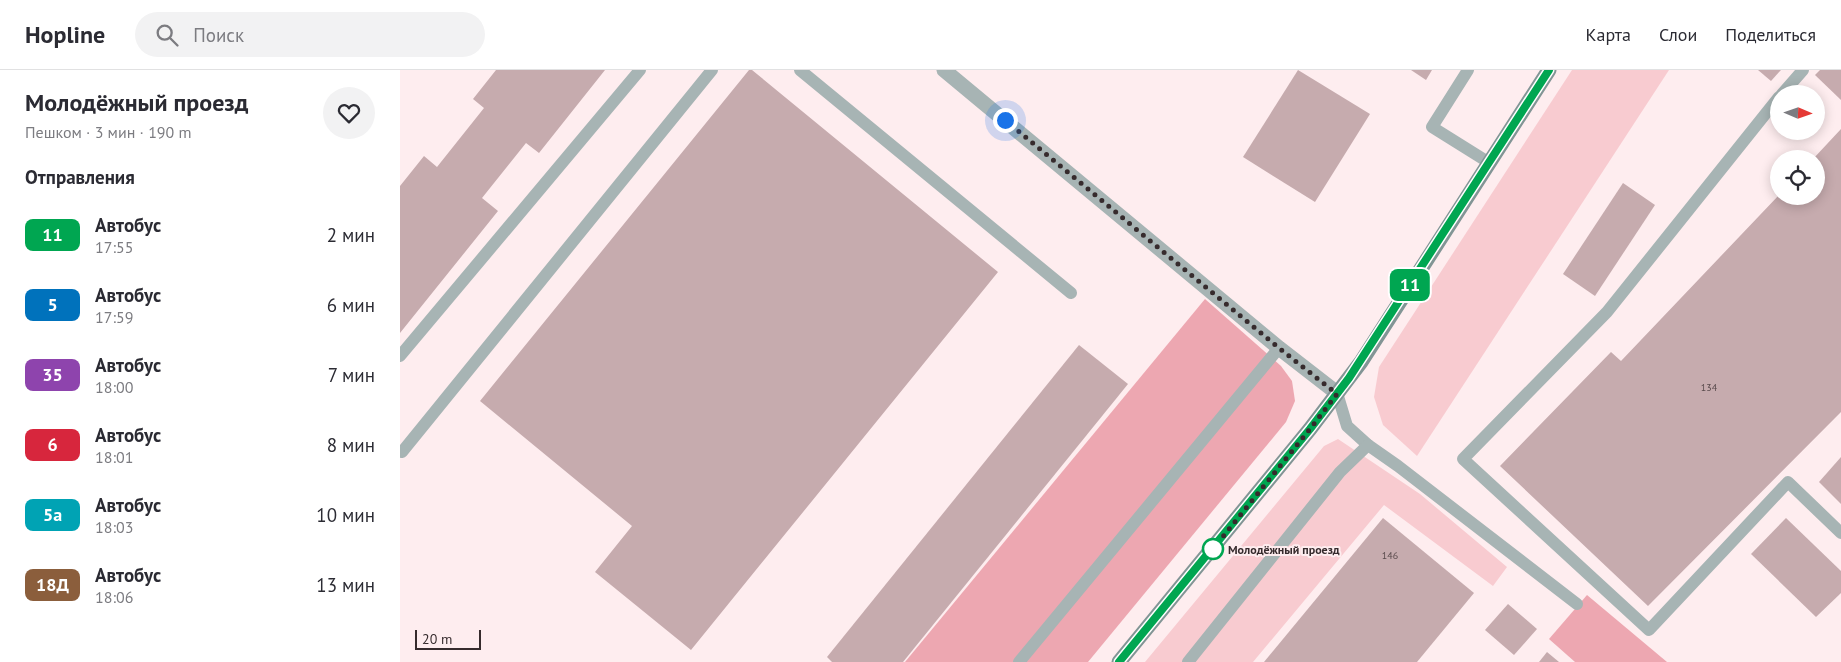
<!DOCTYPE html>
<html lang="ru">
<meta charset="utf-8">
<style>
:root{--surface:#fff;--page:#f2f2f3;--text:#2b2b33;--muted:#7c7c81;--line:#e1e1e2}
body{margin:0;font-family:"PT Sans",sans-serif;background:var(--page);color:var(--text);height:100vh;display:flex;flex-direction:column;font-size:19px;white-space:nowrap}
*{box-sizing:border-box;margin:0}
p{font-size:16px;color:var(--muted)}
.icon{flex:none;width:28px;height:28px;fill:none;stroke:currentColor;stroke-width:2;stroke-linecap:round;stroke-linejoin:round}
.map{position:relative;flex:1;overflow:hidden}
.drawer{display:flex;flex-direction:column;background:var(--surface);width:400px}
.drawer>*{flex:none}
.badge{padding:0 10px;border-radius:8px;font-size:18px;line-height:32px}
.needle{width:32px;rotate:92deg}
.tools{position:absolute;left:1370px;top:15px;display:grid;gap:10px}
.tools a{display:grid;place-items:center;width:55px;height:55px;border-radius:50%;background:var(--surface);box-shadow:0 2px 12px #0003;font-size:25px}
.scale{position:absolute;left:15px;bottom:12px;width:66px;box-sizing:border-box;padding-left:5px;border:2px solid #362b2d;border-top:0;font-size:14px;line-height:18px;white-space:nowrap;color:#362b2d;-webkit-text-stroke:4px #feedef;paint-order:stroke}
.you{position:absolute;width:25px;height:25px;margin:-12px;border:4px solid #fff;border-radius:50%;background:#1a73e8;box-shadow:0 0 0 8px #1a73e833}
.map>.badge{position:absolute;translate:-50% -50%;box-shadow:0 0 0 2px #fff}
h2{padding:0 25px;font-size:19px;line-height:45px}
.round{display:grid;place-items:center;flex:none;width:52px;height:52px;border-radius:26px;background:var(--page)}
.overview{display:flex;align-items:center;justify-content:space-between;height:85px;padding:0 25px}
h1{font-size:24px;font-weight:700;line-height:38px}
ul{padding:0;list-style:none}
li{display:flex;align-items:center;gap:15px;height:70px;padding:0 25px}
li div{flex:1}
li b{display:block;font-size:19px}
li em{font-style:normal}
li .badge{min-width:55px;font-weight:700;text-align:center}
header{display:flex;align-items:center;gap:30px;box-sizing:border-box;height:70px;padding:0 25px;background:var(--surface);border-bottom:1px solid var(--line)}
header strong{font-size:24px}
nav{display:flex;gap:28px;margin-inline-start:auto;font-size:18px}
.search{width:350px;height:45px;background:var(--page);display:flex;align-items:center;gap:12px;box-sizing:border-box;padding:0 18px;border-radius:28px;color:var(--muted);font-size:19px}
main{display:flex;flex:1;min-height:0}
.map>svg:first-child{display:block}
</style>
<header>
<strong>Hopline</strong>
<div class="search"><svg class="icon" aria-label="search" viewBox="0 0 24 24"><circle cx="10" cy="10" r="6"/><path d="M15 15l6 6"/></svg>Поиск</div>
<nav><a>Карта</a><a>Слои</a><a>Поделиться</a></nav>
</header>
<main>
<section class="drawer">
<div class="overview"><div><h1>Молодёжный проезд</h1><p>Пешком · 3 мин · 190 m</p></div><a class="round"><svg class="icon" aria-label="heart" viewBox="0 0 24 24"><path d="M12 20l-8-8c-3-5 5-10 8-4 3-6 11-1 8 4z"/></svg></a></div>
<h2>Отправления</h2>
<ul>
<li><span class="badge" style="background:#00a651;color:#fff">11</span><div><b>Автобус</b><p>17:55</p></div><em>2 мин</em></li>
<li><span class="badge" style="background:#0072bc;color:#fff">5</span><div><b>Автобус</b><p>17:59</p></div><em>6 мин</em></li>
<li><span class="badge" style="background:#8e44ad;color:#fff">35</span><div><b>Автобус</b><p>18:00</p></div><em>7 мин</em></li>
<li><span class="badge" style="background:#d7263d;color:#fff">6</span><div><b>Автобус</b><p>18:01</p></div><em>8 мин</em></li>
<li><span class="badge" style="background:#00a3b4;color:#fff">5а</span><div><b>Автобус</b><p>18:03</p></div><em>10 мин</em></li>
<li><span class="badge" style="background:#8b5e3c;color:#fff">18Д</span><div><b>Автобус</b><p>18:06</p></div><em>13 мин</em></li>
</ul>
</section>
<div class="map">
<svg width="1441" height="592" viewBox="0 0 1441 592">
<rect width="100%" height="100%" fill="#feedef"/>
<g fill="#f8cbd0">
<path d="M1172 0H1269L1017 386 983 355 974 327 979 297Z"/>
<path d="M938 369 1020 424 1107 497 1093 516 984 435 853 592H745L924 376Z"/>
</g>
<g fill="#eda7b1">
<path d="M805 229 881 296 892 311 895 331 886 352 688 592H505Z"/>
<path d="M1187 525 1267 592H1175L1149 569Z"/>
</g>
<g fill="#c6abae">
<path d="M96 0H205L139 83 126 73 82 128 98 141 0 263V116L24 86 37 97 84 38 73 29Z"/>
<path d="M349 0H352L598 202 291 580 195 502 232 456 80 331Z"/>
<path d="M898 0 970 44 915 132 843 87Z"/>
<path d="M1011 0H1032L1026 10Z"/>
<path d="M1358 0H1381L1371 11Z"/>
<path d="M1420 0H1441V30L1415 5Z"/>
<path d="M1441 59V342L1248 536 1100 396 1211 282 1221 291 1379 125V126H1416V89H1413Z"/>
<path d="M1223 113 1255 135 1195 226 1163 204Z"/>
<path d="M679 275 728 314 503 592H432L427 587Z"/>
<path d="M1441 387V434L1419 412Z"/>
<path d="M983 448 1074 523 1017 592H864Z"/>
<path d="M1386 448 1441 501V523L1416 547 1351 484Z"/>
<path d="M1108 534 1137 559 1114 585 1085 560Z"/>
<path d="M1147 582 1159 592H1139Z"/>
</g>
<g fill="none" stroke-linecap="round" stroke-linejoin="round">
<g stroke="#a7b4b4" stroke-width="12">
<path d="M400 0 671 223"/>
<path d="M1068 0 1032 57 1088 92"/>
<path d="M1382 24 1403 0"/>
<path d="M1379 27 1207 242 1063 389 1249 560 1388 412 1441 463"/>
<path d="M0 286 240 0"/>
<path d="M937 323 947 356 968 375 998 396 1177 534"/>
<path d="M2 382 312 0"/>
<path d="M619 592 879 278"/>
<path d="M788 592 940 402 968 375"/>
</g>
<path stroke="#a7b4b4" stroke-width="15" d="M544 0 879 278 937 323"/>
<path stroke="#829595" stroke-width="15" d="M719 592 910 359 961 292 1149 0"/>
</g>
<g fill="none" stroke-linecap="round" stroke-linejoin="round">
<defs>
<path id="line" d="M719 592 910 359 949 308 1149 0"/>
</defs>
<use href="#line" stroke="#fff" stroke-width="11"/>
<use href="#line" stroke="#00a651" stroke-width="8"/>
<path stroke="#362b2d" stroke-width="5" stroke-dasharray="0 9" d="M605 50 879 278 937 324 910 359 813 479"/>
</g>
<circle fill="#fff" stroke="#00a651" stroke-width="2.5" cx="813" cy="479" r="10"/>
<g text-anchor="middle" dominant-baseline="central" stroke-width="4" stroke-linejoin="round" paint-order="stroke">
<g font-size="10" fill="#5a4b4d">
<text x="1309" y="317">134</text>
<text x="990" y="485">146</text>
</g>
<g font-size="12" font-weight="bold" fill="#362b2d" stroke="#feedef" text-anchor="start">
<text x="828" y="479">Молодёжный проезд</text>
</g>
</g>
</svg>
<div class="tools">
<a><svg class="needle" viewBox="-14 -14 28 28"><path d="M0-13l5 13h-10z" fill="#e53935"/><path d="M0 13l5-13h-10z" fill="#7c7c81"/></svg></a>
<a><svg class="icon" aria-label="locate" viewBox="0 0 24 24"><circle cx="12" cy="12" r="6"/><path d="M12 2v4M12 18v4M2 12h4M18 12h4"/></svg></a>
</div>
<div class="scale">20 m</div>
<div class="you" style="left:605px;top:50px"></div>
<b class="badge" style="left:1010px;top:215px;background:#00a651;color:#fff">11</b>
</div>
</main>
